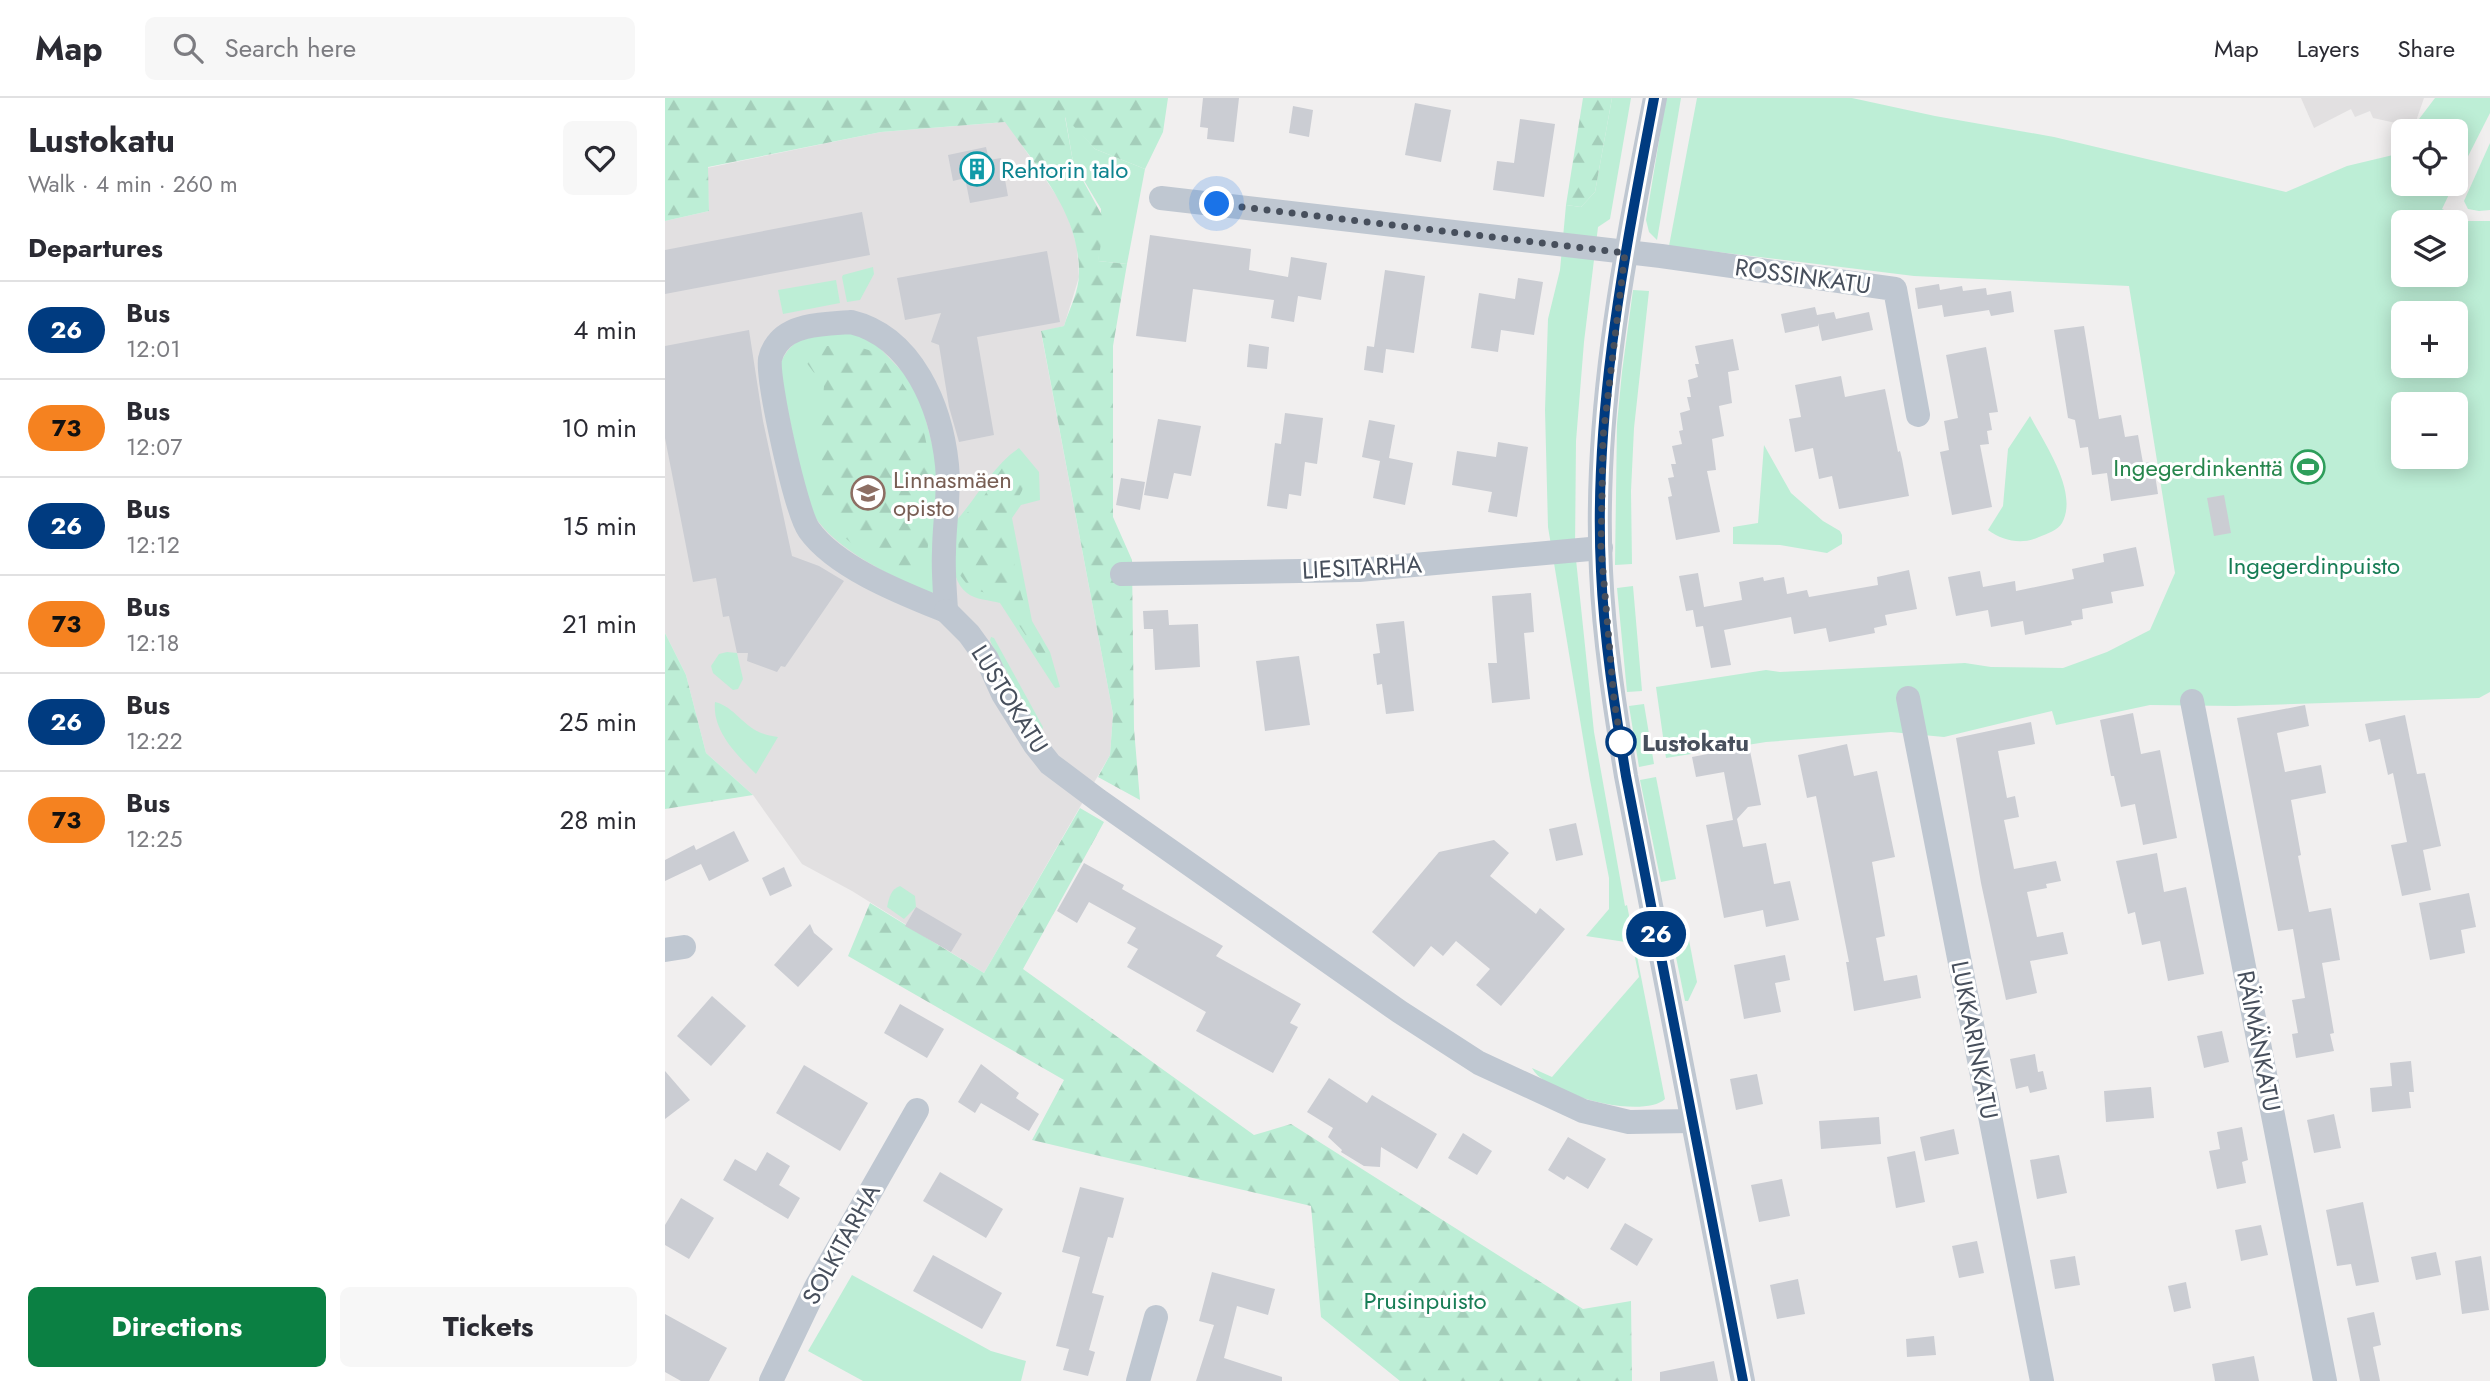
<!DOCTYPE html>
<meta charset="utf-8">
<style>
:root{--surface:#fff;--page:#f7f7f7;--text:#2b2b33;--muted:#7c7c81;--line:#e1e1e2;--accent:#0b8043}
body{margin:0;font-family:Jost,sans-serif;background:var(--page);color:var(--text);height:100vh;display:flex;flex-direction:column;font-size:26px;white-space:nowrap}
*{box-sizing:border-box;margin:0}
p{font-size:23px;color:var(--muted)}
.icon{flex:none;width:38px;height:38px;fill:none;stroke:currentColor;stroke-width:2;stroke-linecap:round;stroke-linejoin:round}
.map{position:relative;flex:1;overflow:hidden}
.sheet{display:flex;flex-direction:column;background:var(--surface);width:665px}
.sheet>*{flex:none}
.badge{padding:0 14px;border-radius:23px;font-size:24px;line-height:46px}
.fabs{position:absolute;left:1726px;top:21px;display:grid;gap:14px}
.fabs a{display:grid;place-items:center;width:77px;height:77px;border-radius:10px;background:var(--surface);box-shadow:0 4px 18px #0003;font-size:35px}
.you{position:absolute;width:35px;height:35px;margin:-18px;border:5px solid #fff;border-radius:50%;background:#1a73e8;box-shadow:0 0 0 10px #1a73e833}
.map>.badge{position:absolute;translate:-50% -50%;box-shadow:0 0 0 4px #fff}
h2{padding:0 28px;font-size:26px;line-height:63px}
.round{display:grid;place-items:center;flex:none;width:74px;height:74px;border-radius:10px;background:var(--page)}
.headline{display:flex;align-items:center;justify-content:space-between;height:119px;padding:0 28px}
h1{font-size:33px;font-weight:700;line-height:52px}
.cta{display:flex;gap:14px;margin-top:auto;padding:14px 28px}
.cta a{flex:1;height:80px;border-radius:10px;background:var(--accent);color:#fff;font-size:28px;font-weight:700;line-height:80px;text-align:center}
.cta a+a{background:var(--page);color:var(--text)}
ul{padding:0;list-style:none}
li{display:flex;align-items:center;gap:21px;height:98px;padding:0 28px;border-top:2px solid var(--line)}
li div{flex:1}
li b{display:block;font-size:26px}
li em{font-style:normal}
li .badge{min-width:77px;font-weight:700;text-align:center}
header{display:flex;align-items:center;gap:42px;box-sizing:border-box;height:98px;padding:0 35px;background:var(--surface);border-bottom:2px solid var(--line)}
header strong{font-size:33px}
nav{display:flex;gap:38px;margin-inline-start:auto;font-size:24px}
.search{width:490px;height:63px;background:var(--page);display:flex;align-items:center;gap:18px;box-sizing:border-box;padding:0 24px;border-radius:10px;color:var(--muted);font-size:26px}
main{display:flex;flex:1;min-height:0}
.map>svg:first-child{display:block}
</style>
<header>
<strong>Map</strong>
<div class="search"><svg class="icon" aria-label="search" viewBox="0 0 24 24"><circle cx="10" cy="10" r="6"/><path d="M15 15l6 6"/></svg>Search here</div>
<nav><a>Map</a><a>Layers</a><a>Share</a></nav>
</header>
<main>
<section class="sheet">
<div class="headline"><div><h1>Lustokatu</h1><p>Walk · 4 min · 260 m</p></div><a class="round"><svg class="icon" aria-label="heart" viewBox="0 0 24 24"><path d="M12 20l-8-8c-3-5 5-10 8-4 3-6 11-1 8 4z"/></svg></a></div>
<h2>Departures</h2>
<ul>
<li><span class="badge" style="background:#003b80;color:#fff">26</span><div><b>Bus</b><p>12:01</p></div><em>4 min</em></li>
<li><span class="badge" style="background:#f58220;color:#111">73</span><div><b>Bus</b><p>12:07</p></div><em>10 min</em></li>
<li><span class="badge" style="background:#003b80;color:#fff">26</span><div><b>Bus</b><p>12:12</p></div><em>15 min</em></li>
<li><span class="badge" style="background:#f58220;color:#111">73</span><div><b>Bus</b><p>12:18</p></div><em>21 min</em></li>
<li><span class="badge" style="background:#003b80;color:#fff">26</span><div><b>Bus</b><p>12:22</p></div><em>25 min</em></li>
<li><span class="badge" style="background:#f58220;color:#111">73</span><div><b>Bus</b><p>12:25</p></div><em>28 min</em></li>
</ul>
<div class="cta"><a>Directions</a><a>Tickets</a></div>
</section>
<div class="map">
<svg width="1825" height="1283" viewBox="0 0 1825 1283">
<defs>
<pattern id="forest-firs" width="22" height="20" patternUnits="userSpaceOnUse" patternTransform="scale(1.75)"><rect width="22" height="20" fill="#bdeed6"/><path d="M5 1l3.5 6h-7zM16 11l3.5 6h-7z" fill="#a4ceba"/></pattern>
</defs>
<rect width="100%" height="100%" fill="#f1efef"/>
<g fill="#e2e0e1">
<path d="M1636 0H1759L1749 29 1708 20 1705 13 1690 19 1686 11 1649 30Z"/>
<path d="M341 24 400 110 412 148 414 179 399 228 376 234 448 616 445 657 319 875 187 793 137 766 88 697 41 655 21 577 0 535V123L44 113 42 70 216 34Z"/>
</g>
<g fill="#bdeed6" fill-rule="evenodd">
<path d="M947 0H966L945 121 933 129 919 244 911 343 910 452 929 634 960 808 962 807 1000 1001C977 1022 881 997 867 970L887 979 974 879 967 845 921 838 944 811V780L925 682 883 429 880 312 883 221 895 172 901 107 916 109 930 94Z"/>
<path d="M1001 0H1016L992 142 984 134 981 122Z"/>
<path d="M1032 0H1187L1270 18 1389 39 1621 94 1682 68 1728 57 1738 44V86H1789L1777 111 1803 123H1825V594L1814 600 1570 608 1485 607 1391 627 1387 613 1279 639 1226 634 1101 644 1001 660 991 589 1101 572 1115 574 1300 565 1326 569 1398 570 1442 554 1485 532 1510 475 1464 188 1249 178 1004 148ZM1738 124H1790V177H1738ZM1738 215H1790V268H1738ZM1738 306H1790V359H1738Z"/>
<path d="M1770 0H1825V15L1790 84V33H1745Z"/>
<path d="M400 17 430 51 480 71 462 166 433 163 436 111 408 64Z"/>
<path d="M1825 45V112L1814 113 1803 111 1799 103Z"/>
<path d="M208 169 209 176 195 202 182 204 177 179 178 177Z"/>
<path d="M171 182 175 205 118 216 113 192Z"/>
<path d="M968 192 984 193 969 330 966 393 967 466 950 467 952 326 957 274Z"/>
<path d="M181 235 203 238 252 289 274 372 270 492 266 496C229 479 171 453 148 416 145 410 142 403 140 396L114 269C128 234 148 238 181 235Z"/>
<path d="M1365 318C1379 345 1414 394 1397 425 1393 432 1382 436 1374 439 1357 447 1338 443 1323 432L1338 408 1343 351Z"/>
<path d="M1099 347 1126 395 1158 423 1175 433 1177 437V446L1162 455 1115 447 1068 446V429L1093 425Z"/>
<path d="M354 350 374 374 375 402 356 407 347 420 367 523 385 554 395 589 390 590 335 505C325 502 310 502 302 495 282 480 289 445 290 424 312 400 327 368 354 350Z"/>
<path d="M968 488 977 593 962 594 952 490Z"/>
<path d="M326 539 329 540 378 629 376 635 327 547 325 542Z"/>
<path d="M62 554 72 555 78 581 73 591 68 592 48 575 46 568 54 556Z"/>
<path d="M50 604C74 610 79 636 113 639L91 676C72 657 47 633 50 604Z"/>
<path d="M979 606 989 666 974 669 964 608Z"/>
<path d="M991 679 1011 781 996 784 975 682Z"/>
<path d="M235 788 250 798 251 809 239 821 222 809C224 800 226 791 235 788Z"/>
<path d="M1020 821 1032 884 1023 903H1020L1004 825Z"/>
<path d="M187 1177 326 1253 361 1263 356 1283H198L143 1253Z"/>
</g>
<g fill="url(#forest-firs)">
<path d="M0 0H503L498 34 480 71 430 51 400 19 408 64 440 123 433 163 462 166 448 248V419L467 462 469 631 475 702 433 679 445 657 448 616 376 233 399 228C404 212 414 193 414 176 415 116 373 71 340 24L216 34 43 69 44 113 0 123Z"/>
<path d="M918 0H947L930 94 916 109 901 107Z"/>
<path d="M159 248C174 248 192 247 206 253 214 255 220 265 226 271 273 322 269 401 261 465L245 480C213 464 178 446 158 414 153 407 153 396 151 388L160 374 154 349 159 288 135 256 142 249Z"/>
<path d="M341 364 356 367C365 390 354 398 341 416 347 432 346 447 349 464 354 500 368 529 384 561L383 564 379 565 336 500 305 490 294 476 293 424 319 398Z"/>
<path d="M0 535 21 577 41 655 88 697 0 711Z"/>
<path d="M415 710 439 724 358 871 589 1037 626 1026 918 1211 966 1203 967 1283H735L656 1219 646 1108 367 1042 399 982 183 858 205 805 319 875Z"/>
</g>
<g fill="#cbcdd3">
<path d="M538 0H574L569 44 542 41 543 30 535 29Z"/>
<path d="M750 5 786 12 776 64 740 57Z"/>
<path d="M628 8 648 12 644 39 624 35Z"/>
<path d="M855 21 890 26 879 99 828 92 832 63 849 65Z"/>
<path d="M321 49 324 62 336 60 343 98 305 105 300 80 288 83 283 57Z"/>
<path d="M197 114 205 157 0 196V152Z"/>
<path d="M485 137 586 151 584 172 623 179 626 159 662 165 656 202 633 198 629 224 606 220 609 202 528 191 521 244 471 238Z"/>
<path d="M382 153 395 224 312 239 329 337 294 344 284 309 274 247 266 244 276 215 240 222 232 180Z"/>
<path d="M720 172 760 178 749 255 721 251 718 275 699 272 702 248 709 249Z"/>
<path d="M853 180 878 184 869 237 836 232 833 254 806 250 814 195 850 201Z"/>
<path d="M1274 186 1275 192 1297 188 1298 193 1321 190 1322 197 1346 193 1349 214 1326 218 1324 212 1279 219 1277 207 1253 211 1250 190Z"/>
<path d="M1150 209 1152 217 1169 214 1171 221 1204 214 1208 232 1157 243 1153 225V228L1120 235 1116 216Z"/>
<path d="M1419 228 1434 321 1456 317 1460 339 1473 337 1478 365 1488 364 1493 396 1446 403 1442 375 1427 377 1423 349 1415 350 1410 322 1403 320 1389 232Z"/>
<path d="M84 232 98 323 127 458 154 468 179 483 120 569 116 568 112 574 82 563 83 555H72L64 518 58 519 51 480 28 484 0 340V248Z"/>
<path d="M1068 241 1074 272 1063 274 1067 305 1054 308 1059 338 1047 341 1051 372 1042 373 1055 434 1011 442 1003 399 1007 398 1003 380 1009 379 1006 366H1011L1007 348 1017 346 1014 333 1018 332 1015 315 1025 312 1022 299H1026L1023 282 1033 279 1030 266H1034L1030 248Z"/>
<path d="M584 246 604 249 602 271 582 269Z"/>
<path d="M1321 249 1333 314 1324 315 1327 332 1322 333 1324 346 1315 347 1327 409 1287 417 1275 354 1284 352 1279 323 1293 320 1281 257Z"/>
<path d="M1176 278 1180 299 1220 291 1233 354 1235 353 1237 361 1244 398 1174 411 1167 378 1154 381 1148 350 1130 354 1124 321 1136 319 1130 287Z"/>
<path d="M620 315 658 320 652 366 640 364 636 398 624 396 622 411 602 408 610 345 616 346Z"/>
<path d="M493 321 536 328 526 378 509 375 503 401 479 397Z"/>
<path d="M704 322 730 327 724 360 748 365 740 407 708 400 715 363 697 359Z"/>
<path d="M833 344 863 349 852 419 823 414 827 394 787 387 792 353 831 359Z"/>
<path d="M456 380 480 384 475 412 451 407Z"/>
<path d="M1559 397 1566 435 1549 438 1542 400Z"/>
<path d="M1471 449 1479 488 1446 494 1448 505 1417 511 1418 521 1406 523 1407 527 1360 537 1358 523 1326 529 1323 512 1291 518 1283 479 1315 473 1318 489 1350 483 1351 493 1409 481 1407 471 1439 464 1438 456Z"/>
<path d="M1244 472 1252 511 1220 517 1222 527 1209 530 1210 535 1164 544 1161 530 1129 536 1126 519 1059 532 1066 567 1046 570 1038 528 1031 529 1028 512 1021 513 1014 478 1033 475 1039 509 1077 502 1074 484 1098 479 1099 483 1119 479 1122 496 1142 492 1144 499 1213 487 1212 479Z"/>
<path d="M866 495 869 534 859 535 865 601 827 605 823 565H832L827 498Z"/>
<path d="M503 512 504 527 533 526 535 569 490 572 488 531H479L478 513Z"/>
<path d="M739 523 749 613 721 616 717 586 712 587 708 556 715 555 711 526Z"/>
<path d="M634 558 645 627 600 633 591 563Z"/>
<path d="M1640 607 1644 628 1612 635 1620 674 1656 667 1661 695 1626 702 1636 757 1633 758 1644 814 1666 810 1675 862 1657 865 1669 935 1665 936 1669 953 1631 960 1627 936 1633 935 1627 902 1640 900 1628 831 1613 833 1572 620Z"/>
<path d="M1468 615 1476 656 1495 652 1512 740 1478 747 1470 706 1456 709 1449 678H1446L1435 622Z"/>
<path d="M1740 617 1752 676 1760 675 1776 748 1758 752 1766 792 1737 798 1726 747 1742 744 1728 675 1723 677 1715 641 1704 644 1700 626Z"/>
<path d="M1366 624 1370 646 1333 653 1342 700 1350 698 1354 719 1339 722 1349 771 1391 763 1396 783 1381 786 1382 790 1362 794 1372 839 1398 834 1403 856 1365 863 1372 895 1341 902 1316 785 1291 640Z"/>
<path d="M1182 646 1189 678 1212 673 1230 759 1207 764 1220 838 1211 840 1219 883 1252 877 1256 900 1189 913 1181 864H1184L1151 698 1142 700 1133 657Z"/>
<path d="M1084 648 1096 707 1083 709 1072 721 1078 749 1101 745 1109 786 1125 783 1134 822 1101 829 1098 812 1059 820 1041 727 1068 722 1059 674 1031 679 1027 659Z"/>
<path d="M911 725 918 757 891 763 884 731Z"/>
<path d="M69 733 84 763 44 783 36 766 0 783V762L29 747 31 752Z"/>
<path d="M829 742 844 755 825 778 871 816 875 810 900 831 836 908 811 887 825 871 791 843 778 858 766 848 749 869 707 834 774 754Z"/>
<path d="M1492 755 1499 794 1521 789 1539 876 1503 883 1495 843 1477 847 1470 814 1463 816 1451 763Z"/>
<path d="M419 765 459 787 457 791 558 848 551 858 636 906 625 925 633 929 608 975 531 933 541 914 462 869 473 851 462 845 471 830 424 804 412 825 392 813Z"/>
<path d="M119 769 127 788 105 798 97 780Z"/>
<path d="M1804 795 1811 829 1796 832 1800 855 1765 862 1754 805Z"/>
<path d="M251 809 297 836 286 854 240 828Z"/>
<path d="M145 826 149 835 168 851 133 889 109 867Z"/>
<path d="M1120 857 1125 882 1110 885 1116 914 1079 921 1069 867Z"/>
<path d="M47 898 81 928 46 968 12 938Z"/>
<path d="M235 906 279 931 262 960 219 935Z"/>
<path d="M1557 933 1564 964 1539 970 1532 938Z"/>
<path d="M1370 956 1373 974 1378 973 1382 991 1365 995 1363 988 1351 991 1345 961Z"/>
<path d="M1746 963 1749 994H1744L1746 1010 1707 1014 1705 990 1727 988 1725 965Z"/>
<path d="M316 966 354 995 351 1000 374 1016 364 1033 316 1005 310 1015 293 1004Z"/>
<path d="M139 967 203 1005 175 1053 111 1015Z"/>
<path d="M0 973 25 1002 0 1021Z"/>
<path d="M1092 976 1098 1006 1071 1012 1065 981Z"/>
<path d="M664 980 702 1005 707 997 772 1036 752 1071 716 1049 715 1069 699 1068 676 1054 677 1052 663 1039 668 1030 642 1014Z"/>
<path d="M1486 989 1489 1020 1441 1024 1439 993Z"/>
<path d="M1669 1016 1676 1050 1649 1055 1642 1022Z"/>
<path d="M1214 1019 1216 1046 1156 1051 1154 1023Z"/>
<path d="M1577 1029 1583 1062 1577 1064 1581 1085 1552 1091 1544 1053 1555 1051 1552 1034Z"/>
<path d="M1289 1031 1294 1056 1260 1063 1255 1039Z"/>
<path d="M798 1035 827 1053 812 1077 783 1060Z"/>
<path d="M903 1039 941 1061 923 1091 902 1078 899 1082 883 1072Z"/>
<path d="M1250 1053 1260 1104 1231 1110 1222 1059Z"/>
<path d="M102 1054 125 1068 114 1087 135 1100 123 1121 58 1082 70 1061 91 1073Z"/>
<path d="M1394 1057 1402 1095 1372 1101 1365 1062Z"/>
<path d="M275 1074 338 1111 321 1140 258 1103Z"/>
<path d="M1117 1081 1125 1118 1094 1124 1086 1087Z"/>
<path d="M415 1089 459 1100 448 1140 443 1139 427 1195 439 1198 424 1252 430 1254 423 1278 398 1272 404 1251 391 1248 415 1159 397 1154Z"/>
<path d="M16 1100 49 1120 24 1161 0 1147V1127Z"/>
<path d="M1698 1104 1714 1184 1691 1188 1686 1166 1672 1168 1661 1112Z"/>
<path d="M960 1125 988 1141 972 1168 945 1151Z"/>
<path d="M1596 1127 1603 1157 1576 1163 1570 1132Z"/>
<path d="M1312 1143 1319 1175 1294 1180 1287 1148Z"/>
<path d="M1771 1154 1776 1177 1751 1182 1746 1159Z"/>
<path d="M268 1157 337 1195 317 1231 248 1193Z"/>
<path d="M1410 1158 1415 1187 1390 1191 1385 1162Z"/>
<path d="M1816 1158 1824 1212 1797 1216 1790 1163Z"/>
<path d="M547 1174 610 1191 603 1217 572 1208 559 1260 617 1279V1283H531L549 1227 534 1223Z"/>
<path d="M1133 1181 1140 1216 1112 1221 1105 1187Z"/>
<path d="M1521 1184 1526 1210 1509 1214 1503 1188Z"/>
<path d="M1709 1214 1716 1247 1708 1249 1715 1283H1695L1682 1220Z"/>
<path d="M0 1216 62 1250 44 1283H16L0 1274Z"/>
<path d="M1269 1238 1271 1257 1242 1259 1241 1241Z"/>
<path d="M1589 1258 1594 1283H1550L1547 1266Z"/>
<path d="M1049 1263 1053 1283H995V1274Z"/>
</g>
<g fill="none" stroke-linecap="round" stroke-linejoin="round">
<g stroke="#bfc7d1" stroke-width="24">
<path d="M990 0C960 155 928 314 936 473 939 542 950 611 961 678L1078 1283"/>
<path d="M496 100 996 158 1230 191 1253 317"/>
<path d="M186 224C248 239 276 309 282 367 285 396 279 425 279 454 278 473 280 493 281 513 239 496 171 470 144 432 131 414 102 283 105 261 106 256 109 250 112 246 127 225 163 226 186 224Z"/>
<path d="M457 476 694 472 936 450"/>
<path d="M281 513 304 536 322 561 338 596 370 647 385 666 433 702 735 914 814 965 918 1013 964 1024 1027 1023"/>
<path d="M1243 600 1377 1283"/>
<path d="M1527 603 1660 1283"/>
<path d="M0 852 19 849"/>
<path d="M106 1283 151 1189 252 1012"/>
<path d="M473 1283 491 1219"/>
</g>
</g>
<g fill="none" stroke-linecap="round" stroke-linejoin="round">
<defs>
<path id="line" d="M989 0C960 155 928 314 936 473 939 542 950 611 961 678L1078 1283"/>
</defs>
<use href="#line" stroke="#fff" stroke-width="16"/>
<use href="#line" stroke="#003b80" stroke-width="10"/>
<path stroke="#474f5c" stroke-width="7" stroke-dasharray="0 12.6" d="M552 106 960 155 938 339 936 450 949 602 956 644"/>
</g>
<defs>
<symbol id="building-ring" viewBox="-11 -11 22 22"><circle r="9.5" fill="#fff" stroke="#0f9aa8" stroke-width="1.5"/><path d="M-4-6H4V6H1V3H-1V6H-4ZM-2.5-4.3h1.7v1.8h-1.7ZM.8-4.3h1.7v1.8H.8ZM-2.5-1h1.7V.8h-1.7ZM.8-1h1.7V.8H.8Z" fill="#0f9aa8"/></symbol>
<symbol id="stadium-ring" viewBox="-11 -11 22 22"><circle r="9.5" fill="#fff" stroke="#2e9e5b" stroke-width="1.5"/><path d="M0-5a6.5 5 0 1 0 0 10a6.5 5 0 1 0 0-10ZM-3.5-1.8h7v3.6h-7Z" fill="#2e9e5b"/></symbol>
<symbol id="school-ring" viewBox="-11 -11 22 22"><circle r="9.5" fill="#fff" stroke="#8d6e63" stroke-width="1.5"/><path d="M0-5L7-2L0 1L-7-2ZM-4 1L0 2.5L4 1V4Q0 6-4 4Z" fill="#8d6e63"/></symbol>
</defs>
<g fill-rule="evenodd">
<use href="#building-ring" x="293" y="52" width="38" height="38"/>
<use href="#stadium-ring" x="1624" y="350" width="38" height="38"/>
<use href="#school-ring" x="184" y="376" width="38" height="38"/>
</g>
<circle fill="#fff" stroke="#003b80" stroke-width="3.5" cx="956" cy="644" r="14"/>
<g text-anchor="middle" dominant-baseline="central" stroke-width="6" stroke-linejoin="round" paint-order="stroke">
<g font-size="24" fill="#0d838f" stroke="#fff" text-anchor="start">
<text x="336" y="71">Rehtorin talo</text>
</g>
<g font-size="24" fill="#474f5c" stroke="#fff">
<text transform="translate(1138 178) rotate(8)">ROSSINKATU</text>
<text transform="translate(697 469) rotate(-3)">LIESITARHA</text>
<text transform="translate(345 601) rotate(58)">LUSTOKATU</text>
<text transform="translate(1310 942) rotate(79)">LUKKARINKATU</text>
<text transform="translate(1594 943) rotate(79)">RÄIMÄNKATU</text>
<text transform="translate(176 1146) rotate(-61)">SOLKITARHA</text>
</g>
<g font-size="24" fill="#27864d" stroke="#fff" text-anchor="end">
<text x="1618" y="369">Ingegerdinkenttä</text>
</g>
<g font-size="24" fill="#785e54" stroke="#fff" text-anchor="start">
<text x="228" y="381">Linnasmäen<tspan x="228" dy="28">opisto</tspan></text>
</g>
<g font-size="24" fill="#187d56" stroke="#fff">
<text x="1649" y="467">Ingegerdinpuisto</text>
<text x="760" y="1202">Prusinpuisto</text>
</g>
<g font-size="24" font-weight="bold" fill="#474f5c" stroke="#fff" text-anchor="start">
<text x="977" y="644">Lustokatu</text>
</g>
</g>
</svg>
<div class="fabs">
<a><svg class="icon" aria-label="locate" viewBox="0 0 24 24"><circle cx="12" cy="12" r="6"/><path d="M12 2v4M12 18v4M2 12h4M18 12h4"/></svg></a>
<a><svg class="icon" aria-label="layers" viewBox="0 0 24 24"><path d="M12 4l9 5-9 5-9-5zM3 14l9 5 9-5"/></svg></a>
<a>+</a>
<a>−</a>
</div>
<div class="you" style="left:552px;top:106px"></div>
<b class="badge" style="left:991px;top:836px;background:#003b80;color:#fff">26</b>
</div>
</main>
